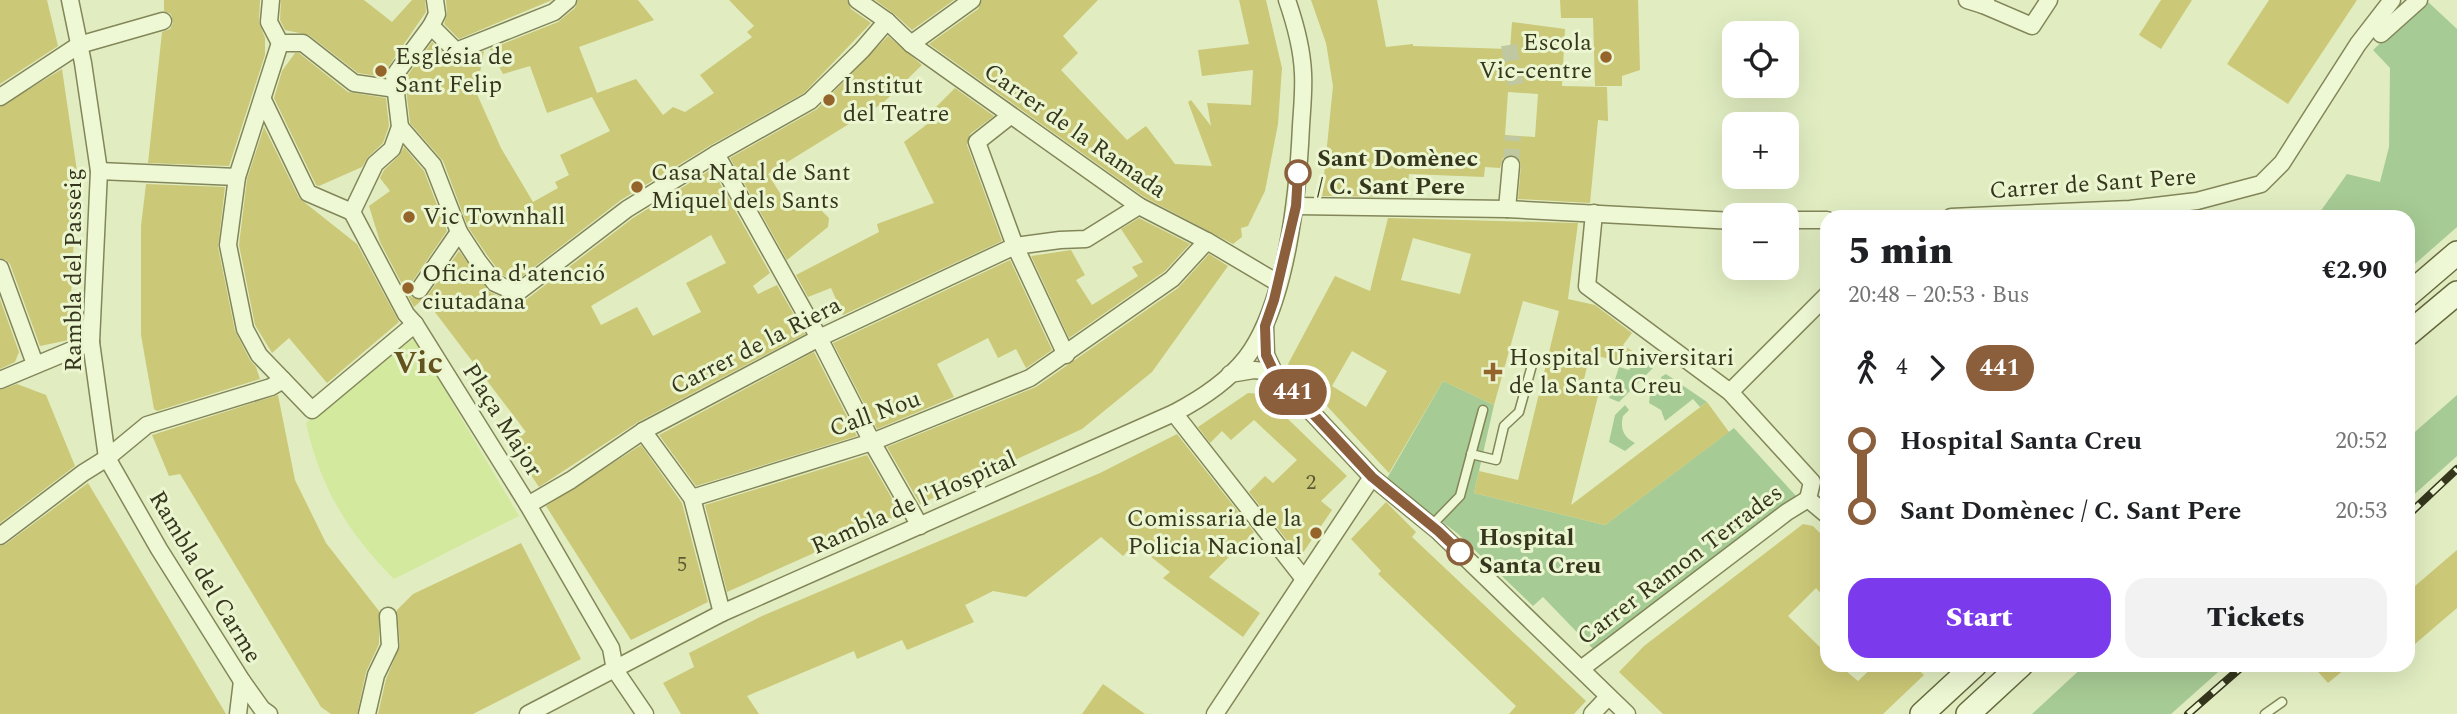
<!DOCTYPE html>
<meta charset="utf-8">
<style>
:root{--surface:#fff;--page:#f2f2f2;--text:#202124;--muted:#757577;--accent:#7c3aed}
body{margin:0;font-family:Spectral,serif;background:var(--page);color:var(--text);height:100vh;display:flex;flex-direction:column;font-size:26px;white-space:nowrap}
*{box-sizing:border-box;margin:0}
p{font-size:23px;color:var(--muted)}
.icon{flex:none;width:38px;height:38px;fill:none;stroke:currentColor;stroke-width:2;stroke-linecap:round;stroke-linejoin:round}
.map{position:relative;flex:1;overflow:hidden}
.panel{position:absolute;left:1820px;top:210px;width:595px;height:462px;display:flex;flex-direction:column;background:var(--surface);border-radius:21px;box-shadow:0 7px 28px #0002}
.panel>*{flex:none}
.badge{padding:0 14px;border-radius:23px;font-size:24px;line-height:46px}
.fabs{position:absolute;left:1722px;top:21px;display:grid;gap:14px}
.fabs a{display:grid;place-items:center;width:77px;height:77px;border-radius:14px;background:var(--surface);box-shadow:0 7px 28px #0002;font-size:35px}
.map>.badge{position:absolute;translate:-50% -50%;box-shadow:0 0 0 4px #fff}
.legs{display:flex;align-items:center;gap:10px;height:77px;padding:0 28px;font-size:23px}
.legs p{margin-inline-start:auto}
.overview{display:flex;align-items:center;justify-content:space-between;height:119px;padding:0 28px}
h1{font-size:38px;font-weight:800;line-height:52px}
.primary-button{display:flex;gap:14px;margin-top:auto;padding:14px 28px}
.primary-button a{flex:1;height:80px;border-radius:21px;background:var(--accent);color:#fff;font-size:28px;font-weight:800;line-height:80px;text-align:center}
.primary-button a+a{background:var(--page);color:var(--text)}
ul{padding:0 28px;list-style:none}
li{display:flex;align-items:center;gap:24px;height:70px;font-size:26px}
li i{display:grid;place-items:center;width:10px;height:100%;margin:0 9px;background:currentColor}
li i::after{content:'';width:18px;height:18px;margin:-9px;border:5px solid;border-radius:50%;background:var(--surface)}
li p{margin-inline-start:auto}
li:first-child i{background:linear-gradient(#0000 50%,currentColor 0)}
li:last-child i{background:linear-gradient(currentColor 50%,#0000 0)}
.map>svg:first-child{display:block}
</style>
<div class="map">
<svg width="2457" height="714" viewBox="0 0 2457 714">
<rect width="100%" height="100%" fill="#e1edc1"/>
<g fill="#a7cb95">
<path d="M2426 0 2457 29V227L2408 270V217H2311L2320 212 2347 174 2380 182 2389 147 2390 68 2373 50 2408 17 2414 18 2413 12Z"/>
<path d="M1640 356 1655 366 1619 402 1609 398 1619 367 1629 370Z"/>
<path d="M1666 374 1707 402 1700 407 1693 399 1665 421 1661 410 1649 403 1651 386 1657 384 1659 391H1666L1667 384 1662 381 1661 377Z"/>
<path d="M1443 381 1494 405 1474 493 1605 525 1734 428 1797 497 1595 651 1543 597 1533 606 1457 533 1386 480Z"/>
<path d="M2457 395V456L2408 500V438Z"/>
<path d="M1625 405 1629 410 1623 416C1620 428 1623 437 1635 443L1625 451 1609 442 1615 415Z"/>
<path d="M2085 665H2226L2171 714H2032Z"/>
</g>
<path fill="#d3e99e" d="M414 338 519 516 394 579C348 533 320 487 306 423Z"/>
<g fill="#cbc877" fill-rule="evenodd">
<path d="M0 0H47L58 46 0 84Z"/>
<path d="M164 0H260L259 22 265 38V55L229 166 148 163 162 32 170 29 173 23 171 14 164 11Z"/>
<path d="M281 0H364L392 22 412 0H425L426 12 386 70 384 77 358 73 309 35 285 30 280 20Z"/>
<path d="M446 0H552L459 39 444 24 447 13Z"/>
<path d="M578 0H638L654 20 579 47 597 93 636 79 663 115 673 107 685 112 714 93 700 75 752 37 747 32 754 26 729 0H847L851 9 871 23 804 93 711 145 621 200 516 281 502 275 487 255 468 227 443 161 410 123 405 79 432 42 449 58 455 61 484 51 479 78 472 83 501 148 533 202 558 188 555 182 569 175 560 155 610 131 592 97 547 113 530 66 503 74 490 49 558 22 575 8Z"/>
<path d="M875 0H954L912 30 893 13Z"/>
<path d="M982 0H1098L1063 36 1078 53 1061 70 1127 140 1146 126 1175 164 1212 166 1188 102 1191 100 1211 126 1207 103 1251 105 1253 70 1202 76 1198 50 1249 44 1239 0H1266L1282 68 1278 124 1265 191 1248 226 1241 228 1242 237 1233 244 1144 197 929 44 978 9Z"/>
<path d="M1311 0H1377L1386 47 1413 44V46L1510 49 1512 22 1565 29 1562 86 1607 87 1608 121 1598 120 1590 203 1518 199 1521 165 1518 157 1511 155 1503 158 1500 168 1485 167 1484 177 1409 174 1407 197 1322 196 1333 86 1326 43ZM1508 92 1538 94 1535 137 1505 135Z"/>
<path d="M1560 0H1638L1640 70 1622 76V86H1595L1593 18H1561Z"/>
<path d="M2161 0H2192L2161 49 2139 35Z"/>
<path d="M2269 0H2357L2288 104 2227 64Z"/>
<path d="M888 36 922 65 883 103 768 174 788 206 797 195 810 207 819 208 829 218 828 227 787 260 730 158 817 109Z"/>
<path d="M295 53H299L348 92 386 98 389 126 383 143 368 157 362 167 319 186 316 185 274 98 282 71Z"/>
<path d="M62 69 77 171 69 340 40 346 10 264 6 260 0 258V107Z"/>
<path d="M955 88 994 116 970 134 967 145 1002 241 843 315 831 288 808 297 796 275 879 232 877 224 934 203 904 142 939 115 934 109Z"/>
<path d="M264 127 299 198 357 244 399 322 327 383 289 338 272 353 255 325 239 245 247 179Z"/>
<path d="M404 147 424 171 447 231 410 285 409 294 413 298 423 299 414 307 380 242 369 206 390 191 380 178 384 170 399 156Z"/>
<path d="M712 169 770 273 753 286 758 294 777 285 805 334 638 422 539 487 509 442 526 432 425 299 459 251 490 292 513 303 523 302 633 218ZM711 235 726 263 686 283 701 312 653 336 637 307 601 325 591 306Z"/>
<path d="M146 184 225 187 218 247 235 331 250 360 256 367 260 379 157 411 154 409 141 335V226Z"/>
<path d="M1139 218 1190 244 1165 271 1069 338 1031 256 1071 250 1085 275 1076 280 1092 305 1138 276 1132 267 1143 262 1121 229Z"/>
<path d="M1388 218 1578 223 1568 299 1595 305 1632 333 1623 345 1635 353 1628 364 1590 354 1581 392 1598 396 1571 505 1707 402 1729 432 1605 525 1474 493 1479 471 1518 480 1559 311 1523 301 1494 405 1443 381 1389 473 1288 364 1335 276 1370 291ZM1413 238 1471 254 1460 294 1401 280ZM1352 351 1387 371 1366 407 1332 386Z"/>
<path d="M1209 254 1228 266 1152 372 1082 429 920 504 887 447 1036 387 1178 288Z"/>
<path d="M1010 260 1052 350 1026 368 1016 349 998 358 988 338 937 364 954 397 877 429 833 343Z"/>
<path d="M0 299 19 352 15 362 0 369Z"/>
<path d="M814 352 857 436 696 486 659 435Z"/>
<path d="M17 384 46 395 75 466 0 523V390Z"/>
<path d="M1248 393 1262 394 1347 476 1321 501 1332 510 1300 557 1249 492 1265 476 1273 483 1297 460 1254 420 1231 440 1222 431 1210 443 1198 427Z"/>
<path d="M278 395 295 480 326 543 379 611V644L366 672 357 714H331L321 707 180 474 169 476 152 435Z"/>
<path d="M1177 434 1254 532 1209 577 1260 613 1243 637 1163 578 1170 572 1135 544 1123 556 1101 537 1026 597 993 591 965 605 974 622 907 650 902 640 857 659 854 651 747 696 759 714H681L663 683 694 667 689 653 762 616 1100 473Z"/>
<path d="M641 445 682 503 708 602 631 640 546 506Z"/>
<path d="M867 455 901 514 727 592 705 505Z"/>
<path d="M88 483 226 714H0V546L6 544Z"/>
<path d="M1386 502 1416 532 1412 537 1586 701 1574 714H1509L1516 706 1378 574 1381 571 1351 539Z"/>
<path d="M1803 524 1813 526 1827 540V600L1816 588 1788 616 1827 654V665H1839L1858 681 1875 665H1913L1924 675 1883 714H1663L1619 672 1644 646Z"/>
<path d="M521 543 581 659 473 714H378L386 679 400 646 397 610 413 594Z"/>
<path d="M2457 550V608L2408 650V592Z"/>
<path d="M2312 665H2350L2328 683Z"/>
<path d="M1103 684 1145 714H1082Z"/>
</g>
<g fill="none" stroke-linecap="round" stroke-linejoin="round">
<g stroke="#bfc8a0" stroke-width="16" stroke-dasharray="16 8" stroke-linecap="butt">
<path d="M1509 45 1517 92"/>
<path d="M1511 165 1513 136"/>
</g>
<defs>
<g id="lane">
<path d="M1471 454 1496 460 1504 426 1519 412 1534 358"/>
<path d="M1431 526 1460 496 1483 410"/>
<path d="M2265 714 2282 702"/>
</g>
<g id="street">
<path d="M70 0 83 63 99 171 91 342 107 458 159 549 242 681 262 709 269 714"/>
<path d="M271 0 269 22 280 43"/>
<path d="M435 0 437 14 431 26 394 76 400 127 392 149 375 164 352 212 406 314 415 324 528 505 611 648 615 670 645 714"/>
<path d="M857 0 887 21 911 44 1139 206 1207 241 1278 283"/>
<path d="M1967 0 1983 5 1986 0"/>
<path d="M1983 5 2032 26 2049 0"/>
<path d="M431 26 456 51 554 12 568 0"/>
<path d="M2381 34 2419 0"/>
<path d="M280 43 237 177 228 245 245 329 259 355 312 410 415 324"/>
<path d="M280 43H303L354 83 396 89"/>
<path d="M911 44 972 0"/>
<path d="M0 97 79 45 163 21"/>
<path d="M263 100 308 193 352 212"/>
<path d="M1010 116 977 142 1015 246 1066 355"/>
<path d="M400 127 433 165 459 232 478 261 495 283 517 293 627 209 716 154 810 101 862 50 887 21"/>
<path d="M716 154 819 338 872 442 920 526"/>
<path d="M99 171 237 177"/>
<path d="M1296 206 1507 209 1734 221"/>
<path d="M1507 209 1511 165"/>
<path d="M1594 213 1587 286 1730 392 1812 482 1808 499"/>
<path d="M1951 217 2130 209 2197 201 2261 184 2282 163 2358 44 2392 0"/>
<path d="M1787 220H1827"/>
<path d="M0 268 35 364"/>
<path d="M419 290 459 232"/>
<path d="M1265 326 1266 355 1274 372 1372 477 1438 531 1627 714"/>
<path d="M1230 374 1254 370 1274 372"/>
<path d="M0 380 91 342"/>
<path d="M1730 392 1827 295"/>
<path d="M1174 413 1304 579"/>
<path d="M643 431 692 498 722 613"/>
<path d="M692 498 872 442 1030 378 1172 279 1207 241"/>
<path d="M1808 499 1827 515"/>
<path d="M528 505 571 480 643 431 819 338 1015 246 1060 240 1086 239 1139 206"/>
<path d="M0 536 83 473 107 458 147 425 271 387 283 380"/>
<path d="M1581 669 1787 512 1808 499"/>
<path d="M238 714 242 681"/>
<path d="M367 714 376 675 390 646 388 616"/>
<path d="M528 714 722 613 1174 413C1201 399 1227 382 1246 358 1287 304 1298 193 1301 126 1302 109 1304 91 1303 73 1302 49 1295 23 1287 0"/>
<path d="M1215 714 1372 477"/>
<path d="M1592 714 1608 697"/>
</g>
<g id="secondary">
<path d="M2408 295 2457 253"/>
<path d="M2408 334 2457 293"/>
<path d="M1922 714 1975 665"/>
<path d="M1968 714 2021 665"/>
</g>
</defs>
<use href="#lane" stroke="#828659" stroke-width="11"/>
<use href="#street" stroke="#828659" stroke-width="19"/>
<use href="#secondary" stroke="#65683c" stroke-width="26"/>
<use href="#lane" stroke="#eff8d4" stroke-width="8"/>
<use href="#street" stroke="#eff8d4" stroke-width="16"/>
<use href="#secondary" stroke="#eff8d4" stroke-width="23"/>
<defs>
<g id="rail">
<path d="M2408 515 2457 469"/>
<path d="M2188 714 2244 665"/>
</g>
</defs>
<use href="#rail" stroke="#35361d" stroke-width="8"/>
<use href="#rail" stroke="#ebf5d0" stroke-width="5" stroke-dasharray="16" stroke-linecap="butt"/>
</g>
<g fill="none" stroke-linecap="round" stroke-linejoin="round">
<defs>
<path id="line-1" d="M1298 173 1296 206 1274 300 1265 326 1266 355 1274 372 1372 477 1438 531 1460 552"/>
</defs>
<use href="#line-1" stroke="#fff" stroke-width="16"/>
<use href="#line-1" stroke="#8b5e3c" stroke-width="10"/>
</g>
<g fill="#94642a" stroke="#ebf5d0" stroke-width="2.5">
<circle cx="1606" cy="57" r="7"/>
<circle cx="381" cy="71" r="7"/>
<circle cx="829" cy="100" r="7"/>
<circle cx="637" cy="187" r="7"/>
<circle cx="409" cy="217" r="7"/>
<circle cx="408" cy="288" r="7"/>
<path d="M1489.5 361.5h7v7h7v7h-7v7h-7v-7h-7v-7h7z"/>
<circle cx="1316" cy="533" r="7"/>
</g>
<g fill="#fff" stroke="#8b5e3c" stroke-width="3.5">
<circle cx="1298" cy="173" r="12"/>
<circle cx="1460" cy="552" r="12"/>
</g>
<g text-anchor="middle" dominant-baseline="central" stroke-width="6" stroke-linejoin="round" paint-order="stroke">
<g font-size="21" fill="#5a5a34">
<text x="1311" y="483">2</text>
<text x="682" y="565">5</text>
</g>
<g font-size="24" fill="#35361d" stroke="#ebf5d0" text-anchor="start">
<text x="1592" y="43" text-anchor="end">Escola<tspan x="1592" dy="28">Vic-centre</tspan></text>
<text x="395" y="57">Església de<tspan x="395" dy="28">Sant Felip</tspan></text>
<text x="843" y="86">Institut<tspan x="843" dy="28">del Teatre</tspan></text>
<text x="651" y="173">Casa Natal de Sant<tspan x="651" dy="28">Miquel dels Sants</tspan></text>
<text x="423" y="217">Vic Townhall</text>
<text x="422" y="274">Oficina d'atenció<tspan x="422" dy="28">ciutadana</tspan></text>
<text x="1509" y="358">Hospital Universitari<tspan x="1509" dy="28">de la Santa Creu</tspan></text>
<text x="1302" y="519" text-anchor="end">Comissaria de la<tspan x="1302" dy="28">Policia Nacional</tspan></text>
</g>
<g font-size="24" fill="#35361d" stroke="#ebf5d0">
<text transform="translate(1075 131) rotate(35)">Carrer de la Ramada</text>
<text transform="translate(2093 184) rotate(-4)">Carrer de Sant Pere</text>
<text transform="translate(74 270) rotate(-90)">Rambla del Passeig</text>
<text transform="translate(756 346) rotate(-27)">Carrer de la Riera</text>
<text transform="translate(875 414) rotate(-20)">Call Nou</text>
<text transform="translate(502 420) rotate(58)">Plaça Major</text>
<text transform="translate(914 503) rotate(-24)">Rambla de l'Hospital</text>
<text transform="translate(1680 565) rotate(-37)">Carrer Ramon Terrades</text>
<text transform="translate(205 577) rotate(59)">Rambla del Carme</text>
</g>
<g font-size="24" font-weight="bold" fill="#35361d" stroke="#ebf5d0" text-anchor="start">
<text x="1317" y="159">Sant Domènec<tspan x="1317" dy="28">/ C. Sant Pere</tspan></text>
<text x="1479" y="538">Hospital<tspan x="1479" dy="28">Santa Creu</tspan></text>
</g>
<g font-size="32" font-weight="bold" fill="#62521d" stroke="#ebf5d0">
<text x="418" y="363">Vic</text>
</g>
</g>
</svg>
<div class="fabs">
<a><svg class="icon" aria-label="locate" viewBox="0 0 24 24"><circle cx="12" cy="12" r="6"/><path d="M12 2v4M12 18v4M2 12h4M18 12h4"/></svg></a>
<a>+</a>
<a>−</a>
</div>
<b class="badge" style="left:1293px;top:392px;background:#8b5e3c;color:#fff">441</b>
<section class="panel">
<div class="overview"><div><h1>5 min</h1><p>20:48 – 20:53 · Bus</p></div><b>€2.90</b></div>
<div class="legs"><svg class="icon" aria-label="walk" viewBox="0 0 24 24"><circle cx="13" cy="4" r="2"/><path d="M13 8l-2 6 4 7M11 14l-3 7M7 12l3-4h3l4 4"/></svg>4<svg class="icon" aria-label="forward" viewBox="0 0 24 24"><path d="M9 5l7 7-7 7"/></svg><b class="badge" style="background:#8b5e3c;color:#fff">441</b></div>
<ul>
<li><i style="color:#8b5e3c"></i><b>Hospital Santa Creu</b><p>20:52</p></li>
<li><i style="color:#8b5e3c"></i><b>Sant Domènec / C. Sant Pere</b><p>20:53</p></li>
</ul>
<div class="primary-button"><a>Start</a><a>Tickets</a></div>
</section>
</div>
